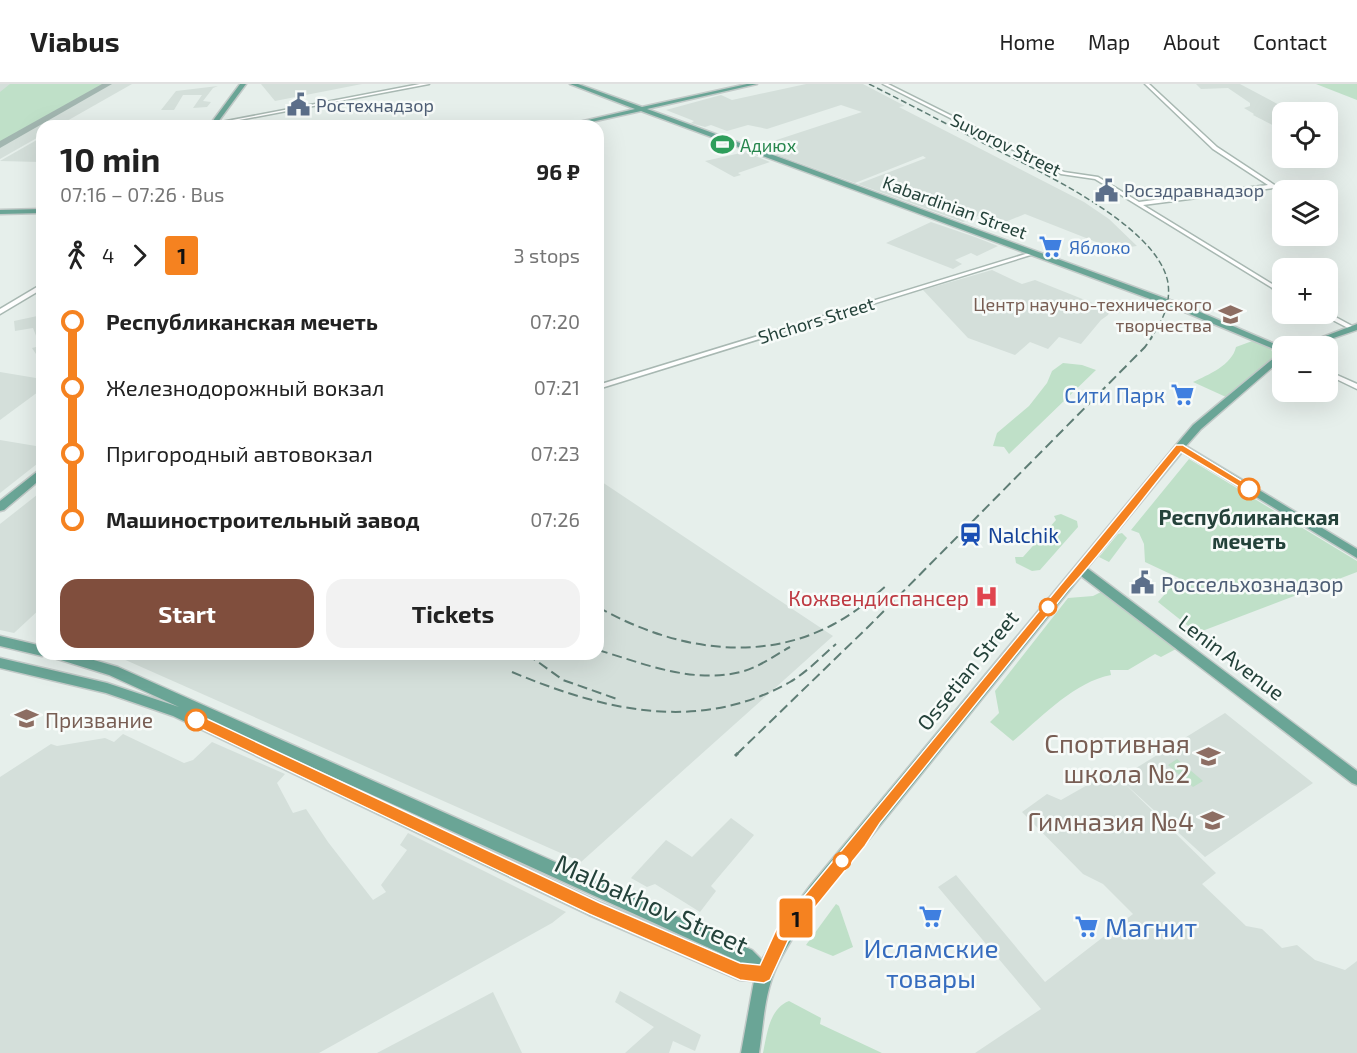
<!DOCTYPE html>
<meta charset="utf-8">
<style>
:root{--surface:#fff;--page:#f2f2f2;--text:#222;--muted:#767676;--line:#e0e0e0;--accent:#804e3d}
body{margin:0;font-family:"Exo 2",sans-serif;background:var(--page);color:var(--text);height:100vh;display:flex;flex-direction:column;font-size:22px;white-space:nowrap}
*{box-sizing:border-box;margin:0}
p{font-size:20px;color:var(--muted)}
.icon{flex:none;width:33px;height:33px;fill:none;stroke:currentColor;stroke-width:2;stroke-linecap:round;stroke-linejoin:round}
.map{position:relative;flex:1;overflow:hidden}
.sheet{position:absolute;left:36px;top:36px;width:568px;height:540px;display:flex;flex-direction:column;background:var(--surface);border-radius:18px;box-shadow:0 6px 24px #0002}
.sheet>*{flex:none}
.badge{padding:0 12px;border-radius:4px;font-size:21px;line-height:39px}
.controls{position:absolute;left:1272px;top:18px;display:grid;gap:12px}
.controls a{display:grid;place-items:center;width:66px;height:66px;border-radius:12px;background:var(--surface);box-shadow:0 6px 24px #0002;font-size:30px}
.map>.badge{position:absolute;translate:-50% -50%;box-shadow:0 0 0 3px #fff}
.legs{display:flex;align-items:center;gap:9px;height:66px;padding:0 24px;font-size:20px}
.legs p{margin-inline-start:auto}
.summary{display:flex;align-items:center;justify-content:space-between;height:102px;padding:0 24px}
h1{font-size:33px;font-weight:700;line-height:45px}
.primary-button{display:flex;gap:12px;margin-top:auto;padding:12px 24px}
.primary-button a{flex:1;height:69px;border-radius:18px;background:var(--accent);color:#fff;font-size:24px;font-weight:700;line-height:69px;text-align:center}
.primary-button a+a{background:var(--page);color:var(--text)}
ul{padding:0 24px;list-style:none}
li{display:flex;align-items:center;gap:21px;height:66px;font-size:22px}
li i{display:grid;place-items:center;width:9px;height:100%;margin:0 8px;background:currentColor}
li i::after{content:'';width:15px;height:15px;margin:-8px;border:4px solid;border-radius:50%;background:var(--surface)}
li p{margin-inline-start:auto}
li:first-child i{background:linear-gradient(#0000 50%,currentColor 0)}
li:last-child i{background:linear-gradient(currentColor 50%,#0000 0)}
header{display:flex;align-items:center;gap:36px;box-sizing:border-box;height:84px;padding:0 30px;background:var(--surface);border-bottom:2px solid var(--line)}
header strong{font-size:28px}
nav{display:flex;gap:33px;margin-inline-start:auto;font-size:21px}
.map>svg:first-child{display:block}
</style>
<header>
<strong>Viabus</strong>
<nav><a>Home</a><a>Map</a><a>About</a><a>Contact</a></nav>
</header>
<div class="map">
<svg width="1357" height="969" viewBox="0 0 1357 969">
<rect width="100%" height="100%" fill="#e6efeb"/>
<g fill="#d4dfda">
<path d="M0 0H132L58 42H42V51L0 75Z"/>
<path d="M261 0H362L275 17Z"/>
<path d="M806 0H863L905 22 899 23 1084 118 1109 135 1137 162 1114 165 1025 130 998 141 978 132 963 138 858 100 926 74 923 72 855 99 755 63 862 28 841 21 767 45 748 41 727 47 711 41 705 43 694 40 691 39 694 37 666 26 721 11 732 16Z"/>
<path d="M1196 0H1240L1285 24 1283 26 1294 25 1305 28H1282V46L1253 31 1254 30 1244 24 1250 22V19L1228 4 1201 5Z"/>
<path d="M218 2 213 4 203 17 211 18 207 23 193 24 202 11H183L174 26H161L176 7Z"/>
<path d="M42 53V76L40 78 0 77Z"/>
<path d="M745 68 770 78 738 89 741 91 734 93 705 77Z"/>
<path d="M931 138 975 153 998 162 977 172 971 169 955 176 962 180 953 185 886 159Z"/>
<path d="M992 186 1022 200 1035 196 1110 226 1108 231 1101 236 1081 260 1059 253 1048 265 1030 258 1015 271 968 254 923 206Z"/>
<path d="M42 231V275L40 276 32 264 40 262 33 244 15 247 14 237Z"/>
<path d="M0 288 42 295V305L0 336Z"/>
<path d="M0 356 42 363V376L0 409Z"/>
<path d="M599 396 833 552 581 778 121 574 104 570H598Z"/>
<path d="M42 407V523L14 549 0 546V440Z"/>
<path d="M1225 629 1313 699 1205 773 1122 697 1216 789 1202 800 1246 842 1262 845 1282 864 1297 861 1315 876 1345 886 1357 877V969H975L1041 925 938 803 956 791 1045 898 1133 830 1103 800 1083 790 1022 728 1047 710 1061 716 1112 687 1120 694Z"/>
<path d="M123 650 184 679 193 676 212 658 285 690 277 699 293 729 306 725 328 758 373 816 386 808 381 801 407 766 400 761 408 749 566 828 552 839 319 969H0V693L51 660 57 662 105 654 114 658Z"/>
<path d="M731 734 754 751 711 802 716 807 700 828 655 800 647 803 631 794 666 756 692 773Z"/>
<path d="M620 907 701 951 695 967 673 957 669 969H625L654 943 615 918Z"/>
<path d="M493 908 522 969H377Z"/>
</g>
<g fill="#bfe0c8">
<path d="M10 0H103L0 58V8Z"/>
<path d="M1316 0H1357V16Z"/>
<path d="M1255 256 1271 265 1274 273 1226 313 1193 298C1208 291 1232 281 1236 263Z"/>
<path d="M1063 279 1082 281 1096 286 1009 370 1004 363 993 362 997 349 1029 322 1047 299 1052 287Z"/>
<path d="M1189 375 1357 477V488L1197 549 1158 518 1179 494 1145 478 1144 460 1139 449 1131 446Z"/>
<path d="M1061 430 1077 437 1078 443 1040 486 1032 487 1016 479 1015 473H1023L1056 436 1054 432Z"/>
<path d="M1122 449 1127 454 1109 478 1099 473 1118 450Z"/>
<path d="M1103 507 1176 565 1161 573 1155 570 1128 586H1110L1111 591C1074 598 1042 633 1013 657L990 638 999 629 995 607 1068 514 1093 512Z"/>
<path d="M1177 675 1203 697 1193 703 1168 681Z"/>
<path d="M836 820 839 822 853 863 833 872 806 861Z"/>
<path d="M789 917 821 934 820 940 882 969H763C767 950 769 925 789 917Z"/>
</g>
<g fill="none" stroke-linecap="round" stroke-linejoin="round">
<path fill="#a2b6b0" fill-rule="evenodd" d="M102 0H112L0 64V57Z"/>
<defs>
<g id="minor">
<path d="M420 0H429L213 41 211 40Z"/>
<path d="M883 0H888L1064 88 1098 93 1139 118 1268 101 1213 65 1145 0H1149L1217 63 1276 102 1273 104 1143 121 1282 206V210L1095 95 1061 90Z"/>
<path d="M1032 168 1037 169 598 305V301Z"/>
<path d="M42 200V205L0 230V225Z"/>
<path d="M1328 229 1354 243 1355 244 1350 245 1321 230Z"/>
<path d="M1328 287 1357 300V305L1328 291Z"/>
</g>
<g id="major">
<path d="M240 0H246L215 42H209Z"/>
<path d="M570 0H578L642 23 747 0H757L647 25 1186 222 1282 263V275L1201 345 1186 362 1357 465V474L1182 368 1087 484 1357 687V701L1352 699 1081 492 807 832C795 850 782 869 774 889 764 914 763 943 759 969H741L754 897 740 896 589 831 173 632 106 609 0 584V574L107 599 179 623 109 591 51 573 49 570H73L118 583 752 866 762 876 782 840 810 802 1176 361 1193 341 1281 268 1180 226 641 27 573 42H562L635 25ZM223 643 740 878 601 819Z"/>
<path d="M42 125V129L0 130V126Z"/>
<path d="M1357 240V246L1310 262H1299Z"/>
<path d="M42 386V394L4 426 0 427V417L38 387Z"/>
<path d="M0 552 42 562V570H47L42 572 0 562Z"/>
</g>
</defs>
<use href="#minor" stroke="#a8b8b2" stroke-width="3"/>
<use href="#major" stroke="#c2cac8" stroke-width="3"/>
<use href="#minor" fill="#fff" fill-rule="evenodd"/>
<use href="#major" fill="#6aa596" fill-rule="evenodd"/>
<path stroke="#5f7d75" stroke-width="1.5" stroke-dasharray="6 3" stroke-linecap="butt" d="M869 0C907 19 945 39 983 59 1032 84 1158 140 1168 199 1171 221 1162 237 1151 254"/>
<g stroke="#5f7d75" stroke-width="2" stroke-dasharray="10 5" stroke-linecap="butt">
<path d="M598 523C670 564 758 581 834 540 853 530 870 516 886 502"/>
<path d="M598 566C645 580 695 601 744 587 761 582 775 571 790 563"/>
<path d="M527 570 563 596 617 615"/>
<path d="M512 588C603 626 698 650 790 598 807 588 821 573 836 560"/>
<path d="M737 670 870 541 1145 263 1152 253"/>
</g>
<path stroke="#5f7d75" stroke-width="3" stroke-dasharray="16 8" stroke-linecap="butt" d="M735 672 738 669"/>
</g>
<path fill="#f58220" stroke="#fff" stroke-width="1.5" d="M1176 361H1183L1255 405 1253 407H1246L1181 368C1143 414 1108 462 1068 506L880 739 865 762 788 857 770 896 764 899 740 896 589 830 191 640 189 636 196 631 201 632 600 819 740 879 760 881 776 846Z"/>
<defs>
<symbol id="civic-bare" viewBox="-9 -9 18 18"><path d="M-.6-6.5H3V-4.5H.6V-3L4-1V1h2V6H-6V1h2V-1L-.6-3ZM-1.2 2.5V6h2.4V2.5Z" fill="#5c6f8a" stroke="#f7fbf9" stroke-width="2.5" paint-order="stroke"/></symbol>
<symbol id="stadium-bare" viewBox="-9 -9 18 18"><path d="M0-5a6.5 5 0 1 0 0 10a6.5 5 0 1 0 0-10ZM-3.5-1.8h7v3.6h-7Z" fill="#2e9e5b" stroke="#f7fbf9" stroke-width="2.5" paint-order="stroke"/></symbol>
<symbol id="supermarket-bare" viewBox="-9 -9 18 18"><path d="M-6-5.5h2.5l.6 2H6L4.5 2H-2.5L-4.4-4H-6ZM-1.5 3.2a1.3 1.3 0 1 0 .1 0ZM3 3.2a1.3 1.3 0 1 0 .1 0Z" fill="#3f7fe0" stroke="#f7fbf9" stroke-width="2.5" paint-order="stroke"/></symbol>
<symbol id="school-bare" viewBox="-9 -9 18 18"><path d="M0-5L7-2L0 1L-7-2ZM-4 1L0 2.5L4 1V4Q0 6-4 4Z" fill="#8d6e63" stroke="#f7fbf9" stroke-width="2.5" paint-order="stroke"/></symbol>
<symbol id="station-bare" viewBox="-9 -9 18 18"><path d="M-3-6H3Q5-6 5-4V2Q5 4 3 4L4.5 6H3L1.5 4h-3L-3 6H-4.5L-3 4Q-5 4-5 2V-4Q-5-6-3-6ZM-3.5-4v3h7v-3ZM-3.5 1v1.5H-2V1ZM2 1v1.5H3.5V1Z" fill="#1a4fb4" stroke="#f7fbf9" stroke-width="2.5" paint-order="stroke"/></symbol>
<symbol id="hospital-bare" viewBox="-9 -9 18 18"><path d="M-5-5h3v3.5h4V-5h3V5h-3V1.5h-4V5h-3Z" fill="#e0444e" stroke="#f7fbf9" stroke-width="2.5" paint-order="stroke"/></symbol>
<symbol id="university-bare" viewBox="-9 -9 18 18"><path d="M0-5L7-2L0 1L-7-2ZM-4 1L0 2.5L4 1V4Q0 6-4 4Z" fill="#8d6e63" stroke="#f7fbf9" stroke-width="2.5" paint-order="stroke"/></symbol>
</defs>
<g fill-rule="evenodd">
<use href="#civic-bare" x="282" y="4" width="33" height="33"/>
<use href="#stadium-bare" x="706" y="44" width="33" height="33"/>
<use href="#civic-bare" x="1090" y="90" width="33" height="33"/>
<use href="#supermarket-bare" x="1034" y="146" width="33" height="33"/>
<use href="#school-bare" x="1214" y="214" width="33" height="33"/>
<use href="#supermarket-bare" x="1166" y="294" width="33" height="33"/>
<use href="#station-bare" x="954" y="434" width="33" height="33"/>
<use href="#civic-bare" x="1126" y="482" width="33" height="33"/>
<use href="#hospital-bare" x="970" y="496" width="33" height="33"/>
<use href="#university-bare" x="10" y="618" width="33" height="33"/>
<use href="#school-bare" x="1192" y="656" width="33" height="33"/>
<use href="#school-bare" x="1196" y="720" width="33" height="33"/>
<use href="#supermarket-bare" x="914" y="816" width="33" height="33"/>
<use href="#supermarket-bare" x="1070" y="826" width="33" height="33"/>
</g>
<g fill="#fff" stroke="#f58220" stroke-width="3">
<circle cx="1249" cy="405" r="10"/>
<circle cx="1048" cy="523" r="8"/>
<circle cx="196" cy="636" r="10"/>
<circle cx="842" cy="777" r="8"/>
</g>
<g text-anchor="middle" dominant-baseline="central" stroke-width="5" stroke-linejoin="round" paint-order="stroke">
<g font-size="18" fill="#4e5e75" stroke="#f7fbf9" text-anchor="start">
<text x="316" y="21">Ростехнадзор</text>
<text x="1124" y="106">Росздравнадзор</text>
</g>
<g font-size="18" fill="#24423a" stroke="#f7fbf9">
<text transform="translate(1006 60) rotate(26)">Suvorov Street</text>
<text transform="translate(955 123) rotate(20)">Kabardinian Street</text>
<text transform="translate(816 236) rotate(-17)">Shchors Street</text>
</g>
<g font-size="18" fill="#27864d" stroke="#f7fbf9" text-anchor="start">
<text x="740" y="61">Адиюх</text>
</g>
<g font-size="18" fill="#366cbe" stroke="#f7fbf9" text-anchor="start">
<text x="1069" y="163">Яблоко</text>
</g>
<g font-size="18" fill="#785e54" stroke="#f7fbf9" text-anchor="end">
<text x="1212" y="220">Центр научно-технического<tspan x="1212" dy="21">творчества</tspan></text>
</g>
<g font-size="21" fill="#366cbe" stroke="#f7fbf9" text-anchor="end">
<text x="1165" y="310">Сити Парк</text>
</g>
<g font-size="21" font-weight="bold" fill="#24423a" stroke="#f7fbf9">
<text x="1249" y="432">Республиканская<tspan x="1249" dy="24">мечеть</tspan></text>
</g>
<g font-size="21" fill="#164399" stroke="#f7fbf9" text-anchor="start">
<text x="988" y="450">Nalchik</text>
</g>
<g font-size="21" fill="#4e5e75" stroke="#f7fbf9" text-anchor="start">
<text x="1161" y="499">Россельхознадзор</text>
</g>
<g font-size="21" fill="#be3a42" stroke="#f7fbf9" text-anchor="end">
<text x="969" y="513">Кожвендиспансер</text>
</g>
<g font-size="21" fill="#24423a" stroke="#f7fbf9">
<text transform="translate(1232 573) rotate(37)">Lenin Avenue</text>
<text transform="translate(967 586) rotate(-51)">Ossetian Street</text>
</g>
<g font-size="21" fill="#785e54" stroke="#f7fbf9" text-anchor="start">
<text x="45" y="635">Призвание</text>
</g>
<g font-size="26" fill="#785e54" stroke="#f7fbf9" text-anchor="end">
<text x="1190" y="658">Спортивная<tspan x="1190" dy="30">школа №2</tspan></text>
<text x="1194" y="736">Гимназия №4</text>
</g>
<g font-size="26" fill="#24423a" stroke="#f7fbf9">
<text transform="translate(652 819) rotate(24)">Malbakhov Street</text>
</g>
<g font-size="26" fill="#366cbe" stroke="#f7fbf9" text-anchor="start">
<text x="1105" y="842">Магнит</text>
<text x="931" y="863" text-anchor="middle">Исламские<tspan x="931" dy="30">товары</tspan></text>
</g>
</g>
</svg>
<div class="controls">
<a><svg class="icon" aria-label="locate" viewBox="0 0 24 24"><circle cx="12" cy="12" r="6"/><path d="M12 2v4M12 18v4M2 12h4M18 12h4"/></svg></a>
<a><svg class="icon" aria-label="layers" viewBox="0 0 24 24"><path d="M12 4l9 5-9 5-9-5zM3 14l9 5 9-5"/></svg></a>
<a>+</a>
<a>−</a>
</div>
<b class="badge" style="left:796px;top:834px;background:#f58220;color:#111">1</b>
<section class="sheet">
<div class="summary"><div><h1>10 min</h1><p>07:16 – 07:26 · Bus</p></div><b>96 ₽</b></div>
<div class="legs"><svg class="icon" aria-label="walk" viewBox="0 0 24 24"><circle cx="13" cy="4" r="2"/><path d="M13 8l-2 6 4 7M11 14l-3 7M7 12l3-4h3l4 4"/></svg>4<svg class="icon" aria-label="forward" viewBox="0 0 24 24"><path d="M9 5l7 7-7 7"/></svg><b class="badge" style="background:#f58220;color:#111">1</b><p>3 stops</p></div>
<ul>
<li><i style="color:#f58220"></i><b>Республиканская мечеть</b><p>07:20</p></li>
<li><i style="color:#f58220"></i><span>Железнодорожный вокзал</span><p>07:21</p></li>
<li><i style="color:#f58220"></i><span>Пригородный автовокзал</span><p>07:23</p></li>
<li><i style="color:#f58220"></i><b>Машиностроительный завод</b><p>07:26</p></li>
</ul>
<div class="primary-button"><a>Start</a><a>Tickets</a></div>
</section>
</div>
